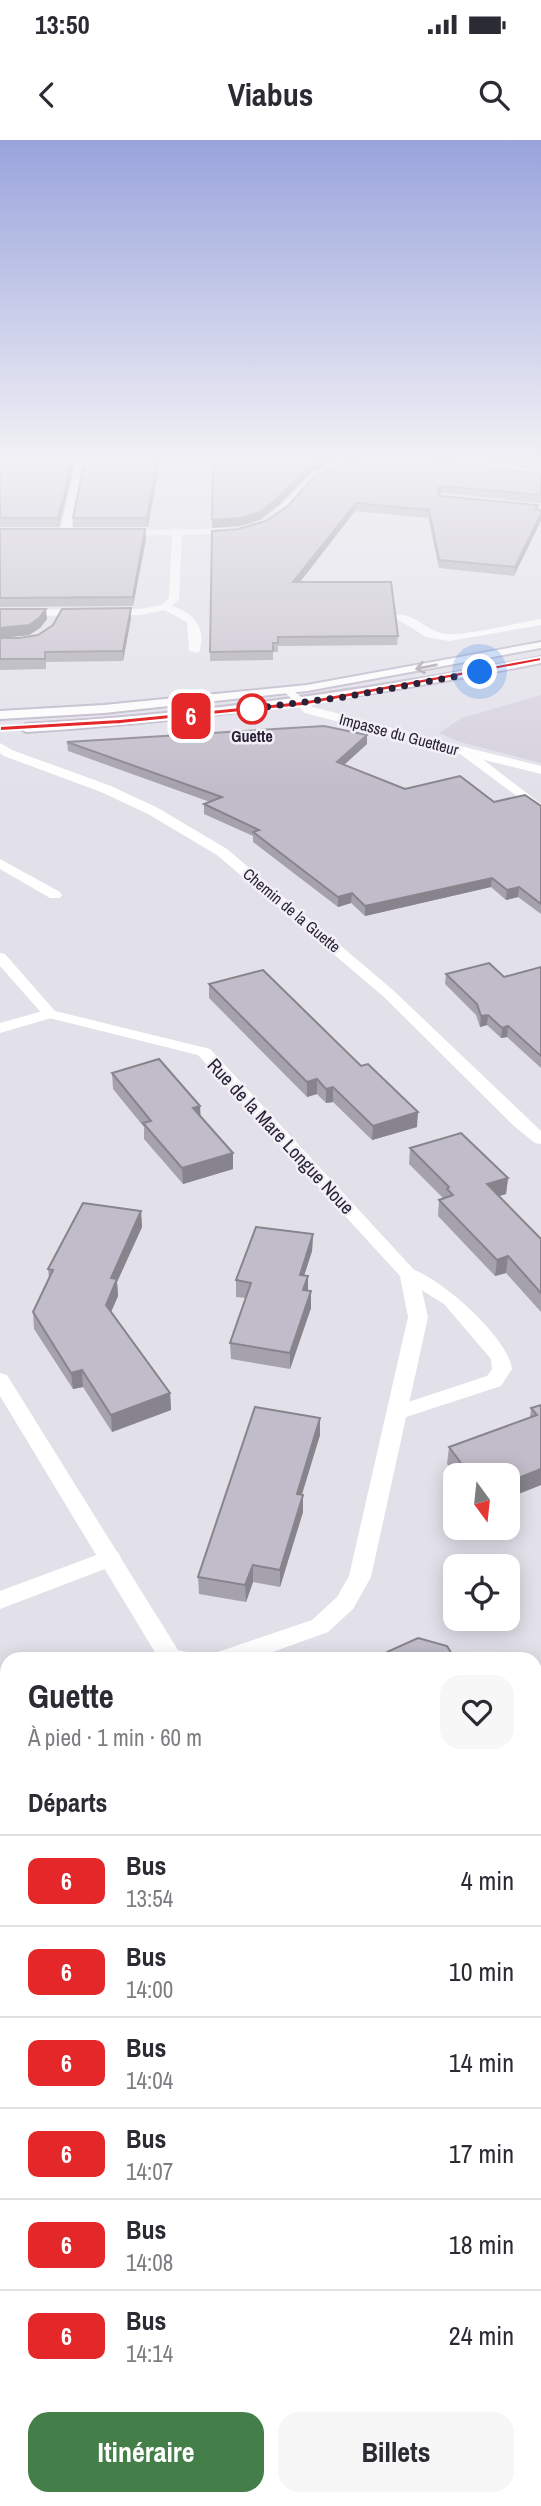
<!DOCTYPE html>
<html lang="fr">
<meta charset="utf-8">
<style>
:root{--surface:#fff;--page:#f7f7f7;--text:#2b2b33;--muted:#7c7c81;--line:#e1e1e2;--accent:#447e49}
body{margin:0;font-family:"Archivo Narrow",sans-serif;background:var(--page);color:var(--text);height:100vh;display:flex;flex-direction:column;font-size:26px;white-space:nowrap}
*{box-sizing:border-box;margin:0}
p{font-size:23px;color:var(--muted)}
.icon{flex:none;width:38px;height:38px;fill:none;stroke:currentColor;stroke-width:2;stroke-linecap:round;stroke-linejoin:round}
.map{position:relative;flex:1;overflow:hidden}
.sheet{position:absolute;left:0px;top:1512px;width:542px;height:854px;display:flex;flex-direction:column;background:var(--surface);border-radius:21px 21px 0 0;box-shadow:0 4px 18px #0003}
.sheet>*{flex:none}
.badge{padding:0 14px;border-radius:10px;font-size:24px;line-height:46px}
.needle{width:46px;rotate:165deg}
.buttons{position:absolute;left:443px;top:1323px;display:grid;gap:14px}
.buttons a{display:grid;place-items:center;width:77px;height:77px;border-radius:14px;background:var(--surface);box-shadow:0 4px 18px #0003;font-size:35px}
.you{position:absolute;width:35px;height:35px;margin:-18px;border:5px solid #fff;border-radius:50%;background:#1a73e8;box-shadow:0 0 0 10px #1a73e833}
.map>.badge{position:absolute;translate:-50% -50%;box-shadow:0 0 0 4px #fff}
h2{padding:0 28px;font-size:26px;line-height:63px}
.round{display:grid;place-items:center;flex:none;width:74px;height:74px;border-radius:21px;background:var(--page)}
.headline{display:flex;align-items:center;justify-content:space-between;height:119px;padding:0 28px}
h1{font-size:33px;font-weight:700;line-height:52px}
.cta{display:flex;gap:14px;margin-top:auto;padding:14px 28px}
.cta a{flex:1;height:80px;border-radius:21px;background:var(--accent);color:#fff;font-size:28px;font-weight:700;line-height:80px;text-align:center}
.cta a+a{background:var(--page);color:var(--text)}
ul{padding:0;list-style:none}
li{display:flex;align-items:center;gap:21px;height:91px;padding:0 28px;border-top:2px solid var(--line)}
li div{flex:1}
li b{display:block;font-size:26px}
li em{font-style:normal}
li .badge{min-width:77px;font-weight:700;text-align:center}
.status{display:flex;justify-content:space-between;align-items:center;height:49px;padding:0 35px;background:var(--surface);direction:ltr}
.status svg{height:19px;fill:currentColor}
header{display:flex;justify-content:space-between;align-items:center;height:91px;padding:0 28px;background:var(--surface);font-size:32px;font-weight:700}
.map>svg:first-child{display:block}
</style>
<div class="status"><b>13:50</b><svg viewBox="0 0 49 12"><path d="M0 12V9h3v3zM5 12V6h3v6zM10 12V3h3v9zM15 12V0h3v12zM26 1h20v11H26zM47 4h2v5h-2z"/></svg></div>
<header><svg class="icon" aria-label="back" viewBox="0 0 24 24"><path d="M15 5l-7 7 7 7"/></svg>Viabus<svg class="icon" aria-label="search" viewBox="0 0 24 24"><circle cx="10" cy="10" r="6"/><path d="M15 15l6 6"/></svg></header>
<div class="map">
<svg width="541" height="2366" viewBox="0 0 541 2366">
<rect width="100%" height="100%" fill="#e2e0e9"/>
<path fill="#d5d1dd" d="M541 555V623L460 602 439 593 462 578Z"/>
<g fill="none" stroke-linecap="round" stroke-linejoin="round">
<defs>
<g id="secondary">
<path d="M541 502V508L307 551 104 573 0 579V571L104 565 307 545Z"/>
<path d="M541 517V523C370 557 200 581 26 592L20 588 26 584C200 574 370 550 541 517Z"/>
</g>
</defs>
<use href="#secondary" stroke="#bcb4c7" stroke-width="4"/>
<g fill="#fff" fill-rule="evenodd">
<path d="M397 475C415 473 429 494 448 494 473 495 515 483 541 479V485L449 501 426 497 397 479Z"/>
<path d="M464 607 541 626V634L460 614V608Z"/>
<path d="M0 719 60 752 62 755 60 758H50L0 729Z"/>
<path d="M50 869 58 874 55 877 0 893V883Z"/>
<path d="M409 1128C439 1136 509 1198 512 1229L501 1246 397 1280 390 1278 387 1273 390 1268 487 1236 492 1229 491 1219 444 1164 402 1138 400 1134Z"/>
<path d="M110 1410 118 1412 121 1418 118 1424 0 1469V1451Z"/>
<path d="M0 1535 7 1538V1568L0 1565Z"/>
</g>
<g fill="#fff" fill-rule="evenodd">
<path d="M77 319H85L70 393 65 396 60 393Z"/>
<path d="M359 321 362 322V326C351 328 339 329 329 333 307 343 294 369 274 383L266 381 311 336 336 325Z"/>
<path d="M235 388 238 389V393L182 395 179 459 172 466C195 473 207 489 199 513L189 511 187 482 164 470 141 475 0 476V470L141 469 161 465 169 458 172 395 122 396 119 395V391Z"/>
<path d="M289 547 313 567 468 608 541 664V674L460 614 305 573 283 550Z"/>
<path d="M0 603 12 610 111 646 158 668 227 709 394 851 541 991V1004L535 1003 515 987 384 857 217 715 148 674 101 652 4 616 0 613Z"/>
<path d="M0 813 5 814 55 871 210 909 418 1134 428 1177 371 1437 353 1469 328 1492 253 1519H214L218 1512 312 1480 337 1457 349 1436 408 1177 400 1136 198 915 45 877 0 826Z"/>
<path d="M0 1233 7 1235 178 1510 187 1512 191 1519H159L0 1256Z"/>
<path d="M541 1981V2009L536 2010V1982Z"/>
<path d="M7 2068V2098L0 2099V2069Z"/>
</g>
<use href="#secondary" fill="#fff" fill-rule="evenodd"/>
</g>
<g fill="#a6a2ad">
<path d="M0 319H76L59 387H0Z"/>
<path d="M85 319H160L148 387H73V378Z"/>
<path d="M445 319H541V330Z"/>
<path d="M541 334V363L442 353 439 355V356L538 365 514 436 439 428 428 378 355 371 300 442 398 496 397 505 278 506V512H273V520L210 521 212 391 238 389 266 381 289 365Z"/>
<path d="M0 389H145L146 399 133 466 0 467Z"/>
<path d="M131 468V478L123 521 46 522V529L0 530V469L47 479 40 488 29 495 0 498H19L38 495Z"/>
<path d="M367 595V604L344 625 405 649 494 662 541 666V774L518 757 506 760 491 747 365 776 351 763 338 767 253 702V696L204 674V664L210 662 68 611 67 602Z"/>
<path d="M541 827V928L507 897 501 898 487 885 480 887 476 875 445 844 446 834 504 837Z"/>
<path d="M209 844 417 987 372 1000 333 962 326 963 317 954 307 957 209 858Z"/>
<path d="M112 933 201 977 233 1029 183 1044 144 999V987L113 949Z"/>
<path d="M410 1008 508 1038 506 1054 499 1056 541 1099V1172L506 1133 495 1136 438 1076 439 1060 443 1058 409 1024Z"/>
<path d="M141 1071 142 1087 117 1142 118 1156 111 1172 170 1253 171 1270 112 1292 83 1247 73 1249 34 1189 33 1172 49 1139 48 1129Z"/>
<path d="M313 1094 312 1111 304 1136H308V1151H311V1168L290 1229 231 1219 230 1203 246 1158 236 1157V1140Z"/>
<path d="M541 1265V1345L508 1358V1335H456L447 1324 449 1307 530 1278 531 1268Z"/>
<path d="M320 1278V1295L301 1355 303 1372 280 1447 253 1442 246 1462 199 1454 198 1437Z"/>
<path d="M7 1692V1791L0 1776V1695Z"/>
<path d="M541 1851V1926L536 1927V1852Z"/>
<path d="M541 2078V2285L537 2270H536V2079Z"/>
</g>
<g fill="#87848d">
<path d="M73 319H76L59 387 58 378Z"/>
<path d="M158 319H160L148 387 147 378Z"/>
<path d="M323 319H346L340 320 312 332 279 365 260 380 241 386 212 388V380L312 324Z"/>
<path d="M443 346 442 353 437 355V348Z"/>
<path d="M356 363 355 371 293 451V442Z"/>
<path d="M541 374V381L514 436 515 427Z"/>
<path d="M145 389 146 399 133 466V457Z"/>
<path d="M131 468V478L123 521V511Z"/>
<path d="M46 469 47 479 40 488 29 495 0 498V488Z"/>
<path d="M367 595V604L337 631V622Z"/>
<path d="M492 738 491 747 365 776V766Z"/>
<path d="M519 747 518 757 506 760 507 750Z"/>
<path d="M352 753 351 763 338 767V757Z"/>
<path d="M488 875 487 885 480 887 481 876Z"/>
<path d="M508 886 507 897 501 898 502 888Z"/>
<path d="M317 939V954L307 957V942Z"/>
<path d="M333 947V962L326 963V949Z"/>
<path d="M200 966 201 982 193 968Z"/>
<path d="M418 972 417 987 372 1000 373 986Z"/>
<path d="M233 1013V1029L183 1044 182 1028Z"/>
<path d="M508 1038 506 1054 486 1060 487 1044Z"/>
<path d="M141 1071 142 1087 117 1142 118 1156 107 1181 106 1165 111 1138Z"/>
<path d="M313 1094 312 1111 299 1151 300 1135Z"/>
<path d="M508 1116 506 1133 495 1136 497 1120Z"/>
<path d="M308 1136V1153L303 1150Z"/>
<path d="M311 1151V1168L290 1229V1213Z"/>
<path d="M82 1230 83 1247 73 1249 71 1233Z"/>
<path d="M170 1253 171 1270 112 1292 111 1275Z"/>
<path d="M320 1278V1295L297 1371V1354Z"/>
<path d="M541 1329V1345L508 1358V1342Z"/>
<path d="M303 1355V1372L280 1447V1430Z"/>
<path d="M253 1425V1442L246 1462 245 1445Z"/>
<path d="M7 1775V1790L5 1776Z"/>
</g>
<g fill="#c1bcc9" stroke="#87848d" stroke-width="2">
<path d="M0 319H73L58 378H0Z"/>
<path d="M85 319H158L147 378H73Z"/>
<path d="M213 319H323L312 324 279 357 260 372 241 378 212 380Z"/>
<path d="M371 319 431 320 541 334V355L443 346 437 348 439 356 538 365 535 370H541V374L515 427 439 420 429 370 356 363 293 442H391L398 496 278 497V503H273V511L210 512 212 391 238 389 266 381 289 365 315 335 348 322Z"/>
<path d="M513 319H541V323Z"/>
<path d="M0 389H145L133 457 0 458Z"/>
<path d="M131 468 123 511 45 512V519H0V498H19L38 495 53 485 62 469Z"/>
<path d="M0 469H46L39 478 29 485 0 488Z"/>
<path d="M324 586 367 595 337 622 405 649 460 636 494 662 525 655 541 666V764L519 747 507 750 492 738 365 766 352 753 338 757 253 692 259 690 204 664 222 657 67 602Z"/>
<path d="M489 823 504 837 541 827V916L508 886 502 888 488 875 481 876 477 864 446 834Z"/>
<path d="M263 830 361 926 368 924 418 972 373 986 333 947 326 949 317 939 307 942 209 844Z"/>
<path d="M159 919 200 966 193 968 233 1013 182 1028 143 983 151 981 112 933Z"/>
<path d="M461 993 508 1038 487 1044 541 1099V1153L508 1116 497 1120 439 1060 453 1055 447 1049 449 1047 410 1008Z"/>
<path d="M83 1063 141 1071 111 1138 117 1139 106 1165 170 1253 111 1275 82 1230 71 1233 33 1172 53 1130 48 1129Z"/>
<path d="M256 1087 313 1094 300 1135 308 1136 303 1150 311 1151 290 1213 230 1203 251 1143 236 1140Z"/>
<path d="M541 1265V1329L508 1342V1335H470L449 1307 537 1275 531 1268Z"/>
<path d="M255 1267 320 1278 297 1354 303 1355 280 1430 253 1425 245 1445 198 1437Z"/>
<path d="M418 1498 447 1506 455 1519H384L387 1512Z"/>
<path d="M7 1692V1775L5 1776 0 1766V1695Z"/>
<path d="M541 1851V1912H536V1852Z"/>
<path d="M541 2078V2259V2257L536 2258V2079Z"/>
<path d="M28 2362 29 2366H6Z"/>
</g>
<defs><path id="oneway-shaft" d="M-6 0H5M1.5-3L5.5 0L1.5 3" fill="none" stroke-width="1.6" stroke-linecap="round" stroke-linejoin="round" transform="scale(1.75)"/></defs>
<use stroke="#a09ca5" href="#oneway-shaft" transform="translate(426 527) rotate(169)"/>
<linearGradient id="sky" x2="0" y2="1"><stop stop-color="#99a4dc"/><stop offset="0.49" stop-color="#f2f1f5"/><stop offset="1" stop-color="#f2f1f5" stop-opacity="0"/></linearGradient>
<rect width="541" height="651" fill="url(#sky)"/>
<path fill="#e42729" stroke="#fff" stroke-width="2" d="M541 517V521L302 566 120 584 0 591V586L120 579 302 561Z"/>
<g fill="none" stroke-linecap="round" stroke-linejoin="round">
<path stroke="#2c2237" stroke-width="7" stroke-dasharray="0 12.6" d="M252 569 241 570 344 557 480 532"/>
</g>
<circle fill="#fff" stroke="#e42729" stroke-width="3.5" cx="252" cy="569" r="14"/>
<g text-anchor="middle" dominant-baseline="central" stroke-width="5" stroke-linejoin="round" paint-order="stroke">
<g font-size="16" fill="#2c2237" stroke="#f1f0f6">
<text transform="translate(399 594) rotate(15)">Impasse du Guetteur</text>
<text transform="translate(292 770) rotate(40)">Chemin de la Guette</text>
</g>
<g font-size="16" font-weight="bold" fill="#2c2237" stroke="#f1f0f6">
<text x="252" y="596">Guette</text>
</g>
<g font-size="19" fill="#2c2237" stroke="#f1f0f6">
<text transform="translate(281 996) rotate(47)">Rue de la Mare Longue Noue</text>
</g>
</g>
</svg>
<div class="buttons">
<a><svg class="needle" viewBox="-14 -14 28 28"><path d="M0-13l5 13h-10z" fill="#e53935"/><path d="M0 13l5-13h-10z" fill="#7c7c81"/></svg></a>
<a><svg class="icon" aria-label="locate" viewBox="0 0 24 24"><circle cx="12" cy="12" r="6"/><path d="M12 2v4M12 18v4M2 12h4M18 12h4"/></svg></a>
</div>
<div class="you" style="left:480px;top:532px"></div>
<b class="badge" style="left:191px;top:576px;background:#e42729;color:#fff">6</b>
<section class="sheet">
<div class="headline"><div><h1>Guette</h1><p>À pied · 1 min · 60 m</p></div><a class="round"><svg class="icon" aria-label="heart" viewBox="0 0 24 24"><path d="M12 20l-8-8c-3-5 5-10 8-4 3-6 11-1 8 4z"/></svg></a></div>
<h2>Départs</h2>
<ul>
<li><span class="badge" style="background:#e42729;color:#fff">6</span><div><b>Bus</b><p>13:54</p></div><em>4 min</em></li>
<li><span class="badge" style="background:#e42729;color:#fff">6</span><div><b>Bus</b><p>14:00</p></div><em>10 min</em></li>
<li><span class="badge" style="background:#e42729;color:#fff">6</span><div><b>Bus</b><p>14:04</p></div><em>14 min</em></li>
<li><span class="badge" style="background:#e42729;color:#fff">6</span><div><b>Bus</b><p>14:07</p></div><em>17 min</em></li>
<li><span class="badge" style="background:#e42729;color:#fff">6</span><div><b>Bus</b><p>14:08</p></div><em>18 min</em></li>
<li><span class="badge" style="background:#e42729;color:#fff">6</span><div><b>Bus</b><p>14:14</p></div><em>24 min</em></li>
</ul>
<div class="cta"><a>Itinéraire</a><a>Billets</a></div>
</section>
</div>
